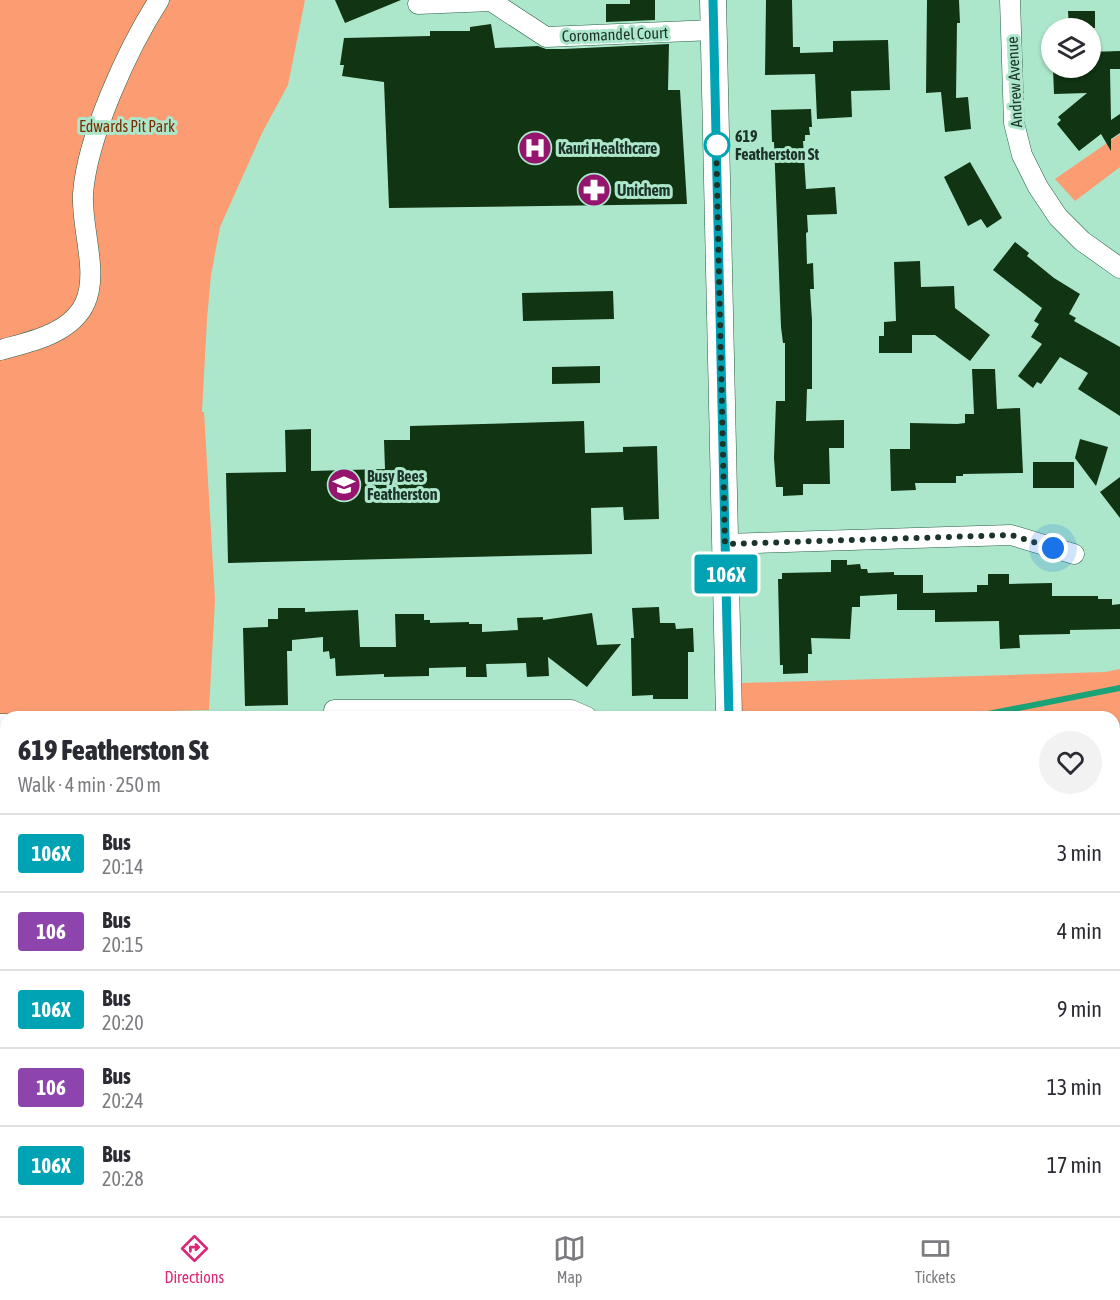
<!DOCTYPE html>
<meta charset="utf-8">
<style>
:root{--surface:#fff;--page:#f2f2f3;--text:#2b2b33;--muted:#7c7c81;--line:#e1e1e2;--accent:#db2777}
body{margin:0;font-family:"Asap Condensed",sans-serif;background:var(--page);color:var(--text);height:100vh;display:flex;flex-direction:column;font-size:22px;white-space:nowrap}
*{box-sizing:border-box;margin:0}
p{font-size:20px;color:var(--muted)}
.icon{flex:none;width:33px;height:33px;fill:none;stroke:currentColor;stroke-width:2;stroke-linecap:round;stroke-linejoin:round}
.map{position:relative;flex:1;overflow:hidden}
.sheet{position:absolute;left:0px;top:711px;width:1120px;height:506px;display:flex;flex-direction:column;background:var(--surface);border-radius:18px 18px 0 0;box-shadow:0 2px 4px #0004}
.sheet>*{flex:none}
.badge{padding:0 12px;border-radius:4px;font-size:21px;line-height:39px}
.controls{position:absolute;left:1041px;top:18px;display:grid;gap:12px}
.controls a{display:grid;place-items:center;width:60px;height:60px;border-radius:50%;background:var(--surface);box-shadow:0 2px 4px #0004;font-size:30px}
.you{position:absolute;width:30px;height:30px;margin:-15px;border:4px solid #fff;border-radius:50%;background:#1a73e8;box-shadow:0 0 0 9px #1a73e833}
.map>.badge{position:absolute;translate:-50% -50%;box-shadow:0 0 0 3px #fff}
.round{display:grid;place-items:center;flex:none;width:63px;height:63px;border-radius:32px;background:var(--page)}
.overview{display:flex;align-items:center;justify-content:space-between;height:102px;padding:0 18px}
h1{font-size:28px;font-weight:800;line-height:45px}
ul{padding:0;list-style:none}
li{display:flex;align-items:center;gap:18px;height:78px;padding:0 18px;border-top:2px solid var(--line)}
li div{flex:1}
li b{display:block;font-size:22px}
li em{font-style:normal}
li .badge{min-width:66px;font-weight:700;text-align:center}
.menu{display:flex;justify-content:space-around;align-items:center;height:84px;border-top:2px solid var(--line);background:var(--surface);font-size:16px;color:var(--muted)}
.menu a{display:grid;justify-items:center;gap:3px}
.menu .current{color:var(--accent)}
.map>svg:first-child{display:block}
</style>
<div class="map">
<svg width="1120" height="1216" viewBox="0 0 1120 1216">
<rect width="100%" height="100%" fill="#ade7cb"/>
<g fill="#fb9c72">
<path d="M0 0H305L288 85 262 133 220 227 211 275 207 319 202 412H204L215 600 209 710 0 715Z"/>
<path d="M1120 134V167L1075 201 1055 179Z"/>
<path d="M1120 669V809H1115L1114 717H742V683L1105 672Z"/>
<path d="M0 1133H5L6 1202H0Z"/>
</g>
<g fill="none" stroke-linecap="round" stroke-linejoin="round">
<path stroke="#19a376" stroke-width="6" d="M973 717 1120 688"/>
</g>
<g fill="#113413">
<path d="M335 0H401L345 23Z"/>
<path d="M630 0H655V20L606 22V4H630Z"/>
<path d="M766 0H792L793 47H800V53L833 52V41L888 40 890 90 851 91 852 117 817 119 815 74 765 75Z"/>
<path d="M927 0H959L960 23H957L956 98 968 97 971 129 945 132 941 92 926 93Z"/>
<path d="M1068 11H1095V28H1069Z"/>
<path d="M491 24 495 48 538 46 546 49H563L669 44 668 90H680L687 204 389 208 384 82 342 76 344 65H340L344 38 430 36V31H470V27Z"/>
<path d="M1120 51V69H1110L1111 120 1120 114V133L1111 139V151L1101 134 1079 151 1057 124 1061 120 1058 117 1087 93 1054 94 1053 68H1090V52Z"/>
<path d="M811 109 812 127H809L810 135H805V141H803L806 189 835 187 837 214 807 215 808 232 806 233 807 264 813 263 814 289H810L812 320V389H807L806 421 844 420V448H829L830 484H803V495L783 496V487H776L774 458 776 401H785V343H783L781 327 774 142H772L771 110Z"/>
<path d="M970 162 1002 218 987 228 981 219 968 226 944 177Z"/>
<path d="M1015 242 1029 253 1027 256 1054 278 1080 294 1069 314 1076 318 1074 321 1120 347V416L1078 389 1088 373 1060 357 1041 384 1037 382 1033 388 1018 376 1042 344 1031 337 1039 324 1034 321 1042 308 993 270Z"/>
<path d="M920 261 921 287 954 286 955 308 990 335 970 361 935 335H912V353H879V336H884V322L896 321 894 262Z"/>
<path d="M613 291 614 319 523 321 522 293Z"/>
<path d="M600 366V383L552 384V367Z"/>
<path d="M972 369H995L997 409 1020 408 1023 473 963 474V476H956V483H915L916 490 891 491 890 449H910V423L957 424 965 423V414H974Z"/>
<path d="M584 421 585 453 623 452V447L657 446 659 519 624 520 623 507 591 508 592 554 228 563 226 473 286 472 285 430 311 429V471L385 469 384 440H410V426Z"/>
<path d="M1080 439 1108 447 1096 486 1075 458Z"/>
<rect x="1033" y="462" width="41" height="26"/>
<path d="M1120 477V518L1100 492Z"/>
<path d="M831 560H847V565L860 564 861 569H867L868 573 894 572V575H923V593L977 592V585H988V574H1009V584L1052 583V596H1098V599H1112V605L1120 604V629L1070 630V634L1019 635 1020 648 1000 649 999 621 935 622V610H897V594L860 596V607H852L850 639 811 638 812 654H808V673L783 674V665H780L778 579H782V573L831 572Z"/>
<path d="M659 607 660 623H675L676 629 693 628 694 652H688V699H653V695L632 696 631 638H634L632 608Z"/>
<path d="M278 608H305V612L358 610 360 647H396L395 614H424V620H430V623L469 622V624H482V632L518 630 517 618 543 617V620L592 613 597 645 621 644 587 687 548 657 549 676 527 677 526 663 486 664 487 677H466V667L429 668V676L384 677V674L336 676 335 658 330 659 329 651 323 652V637L292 640V651H287L288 705 245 706 243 628 268 627V619H278Z"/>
</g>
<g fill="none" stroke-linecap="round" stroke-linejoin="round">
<defs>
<g id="minor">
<path d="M1010 0 1014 123 1022 155 1038 187 1058 217 1082 241 1120 268"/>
<path d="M418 4 491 1 546 37 714 30"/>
<path d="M0 350C29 342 71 334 85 303 99 272 81 228 83 194 87 137 128 48 159 0"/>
<path d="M725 544 1011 535 1074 554"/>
<path d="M334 710H571L587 717"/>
<path d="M0 724H6"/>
<path d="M1114 847H1120"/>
<path d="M94 1210V1216"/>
</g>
<g id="major">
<path d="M713 0 729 717"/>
<path d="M741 1210 742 1216"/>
</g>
</defs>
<use href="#minor" stroke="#245d46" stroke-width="21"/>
<use href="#major" stroke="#245d46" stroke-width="27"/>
<use href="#minor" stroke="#fff" stroke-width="20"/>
<use href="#major" stroke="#fff" stroke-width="26"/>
</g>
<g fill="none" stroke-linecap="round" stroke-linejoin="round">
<defs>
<path id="line" d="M713 0 729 717"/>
</defs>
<use href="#line" stroke="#fff" stroke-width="14"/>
<use href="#line" stroke="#00a3b4" stroke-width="9"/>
<path stroke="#1c3429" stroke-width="6" stroke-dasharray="0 10.8" d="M717 145 716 138 725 544 1011 535 1053 548"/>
</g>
<defs>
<symbol id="hospital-disc" viewBox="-11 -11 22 22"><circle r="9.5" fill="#94146e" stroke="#ade7cb"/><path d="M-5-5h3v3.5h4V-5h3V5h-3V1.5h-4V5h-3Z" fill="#fff"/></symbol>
<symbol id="pharmacy-disc" viewBox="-11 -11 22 22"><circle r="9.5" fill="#94146e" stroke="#ade7cb"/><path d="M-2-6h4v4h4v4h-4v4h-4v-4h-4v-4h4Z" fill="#fff"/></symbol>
<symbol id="school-disc" viewBox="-11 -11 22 22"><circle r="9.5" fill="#94146e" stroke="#ade7cb"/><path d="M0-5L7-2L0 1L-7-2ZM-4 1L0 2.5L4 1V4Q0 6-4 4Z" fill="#fff"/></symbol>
</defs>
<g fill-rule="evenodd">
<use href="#hospital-disc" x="516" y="129" width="38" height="38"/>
<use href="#pharmacy-disc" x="575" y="171" width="38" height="38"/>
<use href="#school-disc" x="325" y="466" width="38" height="38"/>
</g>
<circle fill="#fff" stroke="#00a3b4" stroke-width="3" cx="717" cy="145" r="12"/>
<g text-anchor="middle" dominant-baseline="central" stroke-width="6" stroke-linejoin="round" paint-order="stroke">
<g font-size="16" fill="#1c3429" stroke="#ade7cb">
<text transform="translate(615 34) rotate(-2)">Coromandel Court</text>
<text transform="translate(1014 82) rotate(-93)">Andrew Avenue</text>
</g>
<g font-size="16" fill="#7a3004" stroke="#ade7cb">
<text x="127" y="126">Edwards Pit Park</text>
</g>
<g font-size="16" font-weight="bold" fill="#1c3429" stroke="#ade7cb" text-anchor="start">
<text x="735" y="136">619<tspan x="735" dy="18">Featherston St</tspan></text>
</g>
<g font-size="16" font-weight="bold" fill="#1c3429" stroke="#ade7cb" text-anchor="start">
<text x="558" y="148">Kauri Healthcare</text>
<text x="617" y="190">Unichem</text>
<text x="367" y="476">Busy Bees<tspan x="367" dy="18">Featherston</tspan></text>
</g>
</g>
</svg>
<div class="controls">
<a><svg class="icon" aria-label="layers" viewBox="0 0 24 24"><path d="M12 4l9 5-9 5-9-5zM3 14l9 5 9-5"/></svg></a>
</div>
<div class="you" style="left:1053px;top:548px"></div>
<b class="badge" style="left:726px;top:574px;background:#00a3b4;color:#fff">106X</b>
<section class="sheet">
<div class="overview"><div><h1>619 Featherston St</h1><p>Walk · 4 min · 250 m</p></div><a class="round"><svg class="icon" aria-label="heart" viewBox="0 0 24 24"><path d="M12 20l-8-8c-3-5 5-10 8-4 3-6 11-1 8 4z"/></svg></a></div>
<ul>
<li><span class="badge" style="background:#00a3b4;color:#fff">106X</span><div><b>Bus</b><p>20:14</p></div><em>3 min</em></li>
<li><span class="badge" style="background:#8e44ad;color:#fff">106</span><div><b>Bus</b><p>20:15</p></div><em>4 min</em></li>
<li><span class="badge" style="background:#00a3b4;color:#fff">106X</span><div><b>Bus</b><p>20:20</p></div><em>9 min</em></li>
<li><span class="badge" style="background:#8e44ad;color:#fff">106</span><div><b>Bus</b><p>20:24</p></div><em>13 min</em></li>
<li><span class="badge" style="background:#00a3b4;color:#fff">106X</span><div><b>Bus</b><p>20:28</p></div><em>17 min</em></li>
</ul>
</section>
</div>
<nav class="menu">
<a class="current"><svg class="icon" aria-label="directions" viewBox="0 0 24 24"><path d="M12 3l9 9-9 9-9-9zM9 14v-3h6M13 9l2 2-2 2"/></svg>Directions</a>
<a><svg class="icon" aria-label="map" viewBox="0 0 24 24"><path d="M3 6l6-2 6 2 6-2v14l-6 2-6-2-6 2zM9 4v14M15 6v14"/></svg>Map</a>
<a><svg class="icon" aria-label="tickets" viewBox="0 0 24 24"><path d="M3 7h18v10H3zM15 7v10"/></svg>Tickets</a>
</nav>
